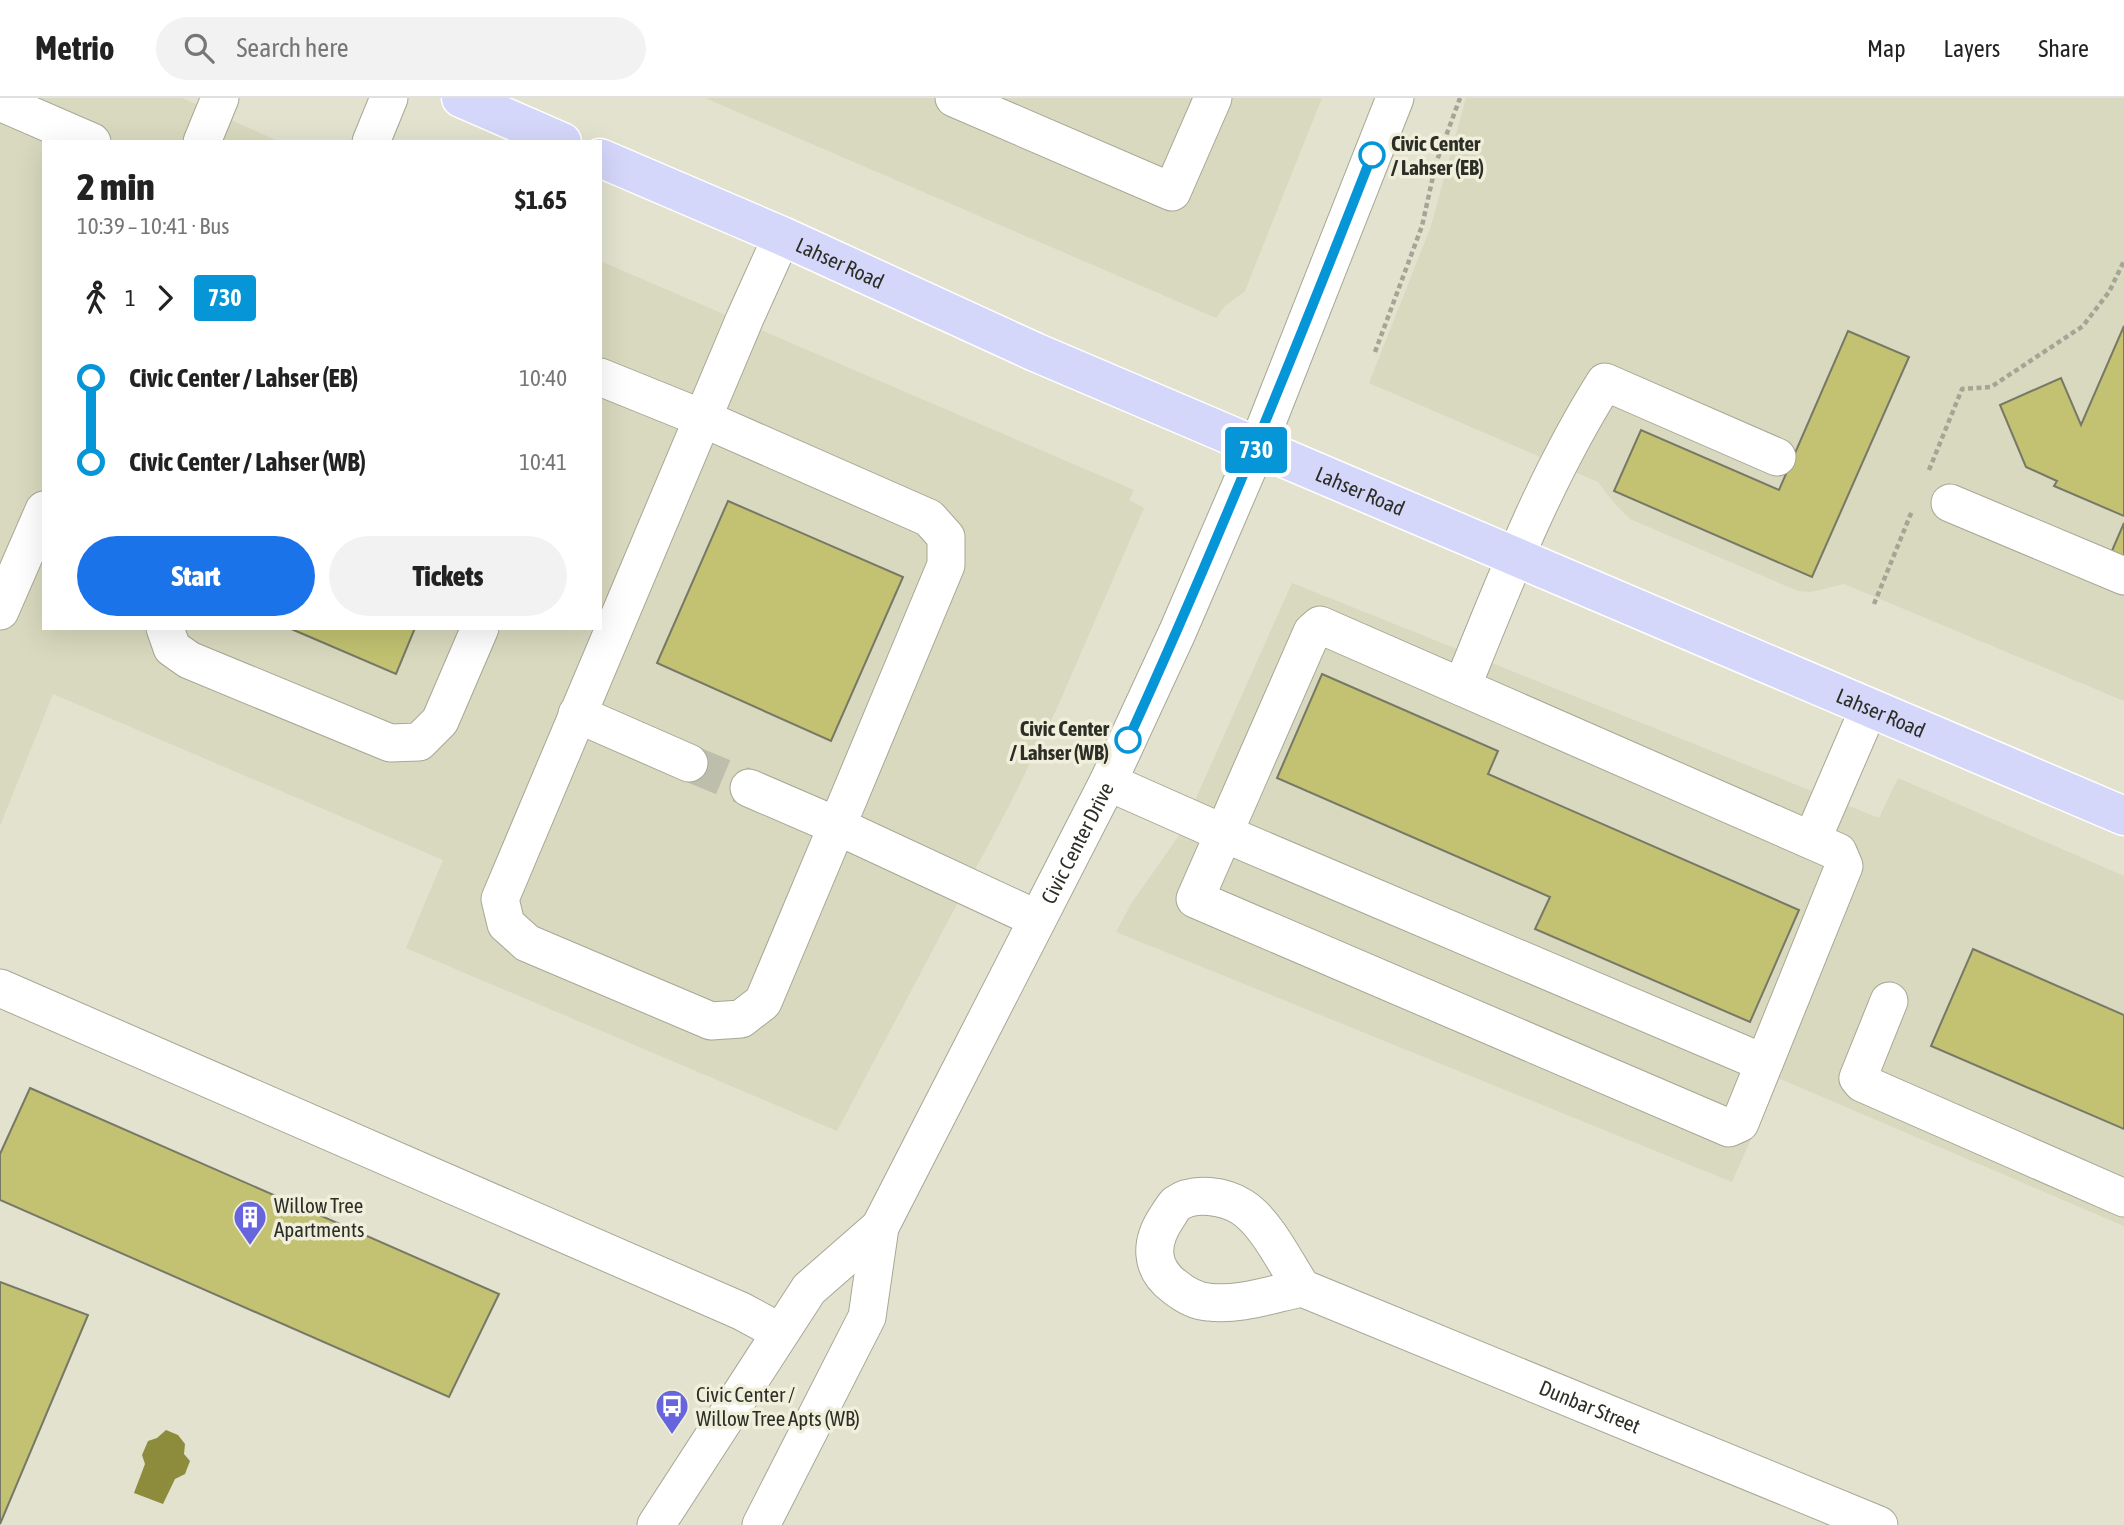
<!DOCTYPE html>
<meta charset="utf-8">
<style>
:root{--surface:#fff;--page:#f2f2f2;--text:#222;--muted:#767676;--line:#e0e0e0;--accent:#1a73e8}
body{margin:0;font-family:"Asap Condensed",sans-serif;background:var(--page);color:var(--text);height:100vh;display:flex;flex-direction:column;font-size:26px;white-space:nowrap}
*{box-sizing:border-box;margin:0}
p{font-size:23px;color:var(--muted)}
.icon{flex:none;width:38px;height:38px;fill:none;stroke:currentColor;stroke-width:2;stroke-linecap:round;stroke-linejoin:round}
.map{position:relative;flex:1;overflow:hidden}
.panel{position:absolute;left:42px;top:42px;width:560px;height:490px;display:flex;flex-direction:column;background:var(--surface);border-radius:0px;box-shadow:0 7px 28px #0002}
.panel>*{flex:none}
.badge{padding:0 14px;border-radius:5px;font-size:24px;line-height:46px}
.map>.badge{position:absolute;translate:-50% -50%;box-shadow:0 0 0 4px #fff}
.legs{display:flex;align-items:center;gap:10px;height:77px;padding:0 35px;font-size:23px}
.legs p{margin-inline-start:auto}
.headline{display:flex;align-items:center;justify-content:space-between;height:119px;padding:0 35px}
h1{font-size:38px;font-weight:800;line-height:52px}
.action{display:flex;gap:14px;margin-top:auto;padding:14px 35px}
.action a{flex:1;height:80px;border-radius:42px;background:var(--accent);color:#fff;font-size:28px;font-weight:800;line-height:80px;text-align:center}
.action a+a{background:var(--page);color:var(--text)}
ul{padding:0 35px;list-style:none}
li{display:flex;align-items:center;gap:24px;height:84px;font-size:26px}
li i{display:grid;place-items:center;width:10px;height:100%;margin:0 9px;background:currentColor}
li i::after{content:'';width:18px;height:18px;margin:-9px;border:5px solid;border-radius:50%;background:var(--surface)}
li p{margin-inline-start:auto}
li:first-child i{background:linear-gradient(#0000 50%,currentColor 0)}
li:last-child i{background:linear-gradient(currentColor 50%,#0000 0)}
header{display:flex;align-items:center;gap:42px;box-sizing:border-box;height:98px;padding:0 35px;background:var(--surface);border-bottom:2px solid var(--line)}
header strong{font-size:33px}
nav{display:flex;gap:38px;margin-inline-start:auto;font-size:24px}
.search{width:490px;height:63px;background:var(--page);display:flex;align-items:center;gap:18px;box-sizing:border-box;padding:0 24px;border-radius:38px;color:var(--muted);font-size:26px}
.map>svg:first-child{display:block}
</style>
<header>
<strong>Metrio</strong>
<div class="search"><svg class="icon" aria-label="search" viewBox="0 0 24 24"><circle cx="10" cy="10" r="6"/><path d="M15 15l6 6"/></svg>Search here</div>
<nav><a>Map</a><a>Layers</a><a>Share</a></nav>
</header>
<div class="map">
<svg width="2124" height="1427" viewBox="0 0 2124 1427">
<rect width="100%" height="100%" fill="#e2e2cf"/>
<g fill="#d8d9be">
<path d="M0 0H182L280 44H44V530H600V163L1134 392 1129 402 1144 410 1057 610 1011 704 837 1033 406 850 443 762 53 596 0 728Z"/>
<path d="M705 0H1322L1245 193 1224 209 1216 220Z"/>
<path d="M1466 0H2124V603L1844 486 1811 494 1798 493 1630 421 1615 406 1598 384 1369 285 1431 128Z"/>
<path d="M1292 485 1879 720 1898 680 2124 778V1128L1778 980 1732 1084 1116 834 1131 806 1180 736Z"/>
</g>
<path fill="#8d8c3c" d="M166 1332 178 1337 185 1346 184 1356 190 1363 185 1376 175 1381 163 1406 134 1395 145 1366 142 1357 148 1343 157 1340Z"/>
<g fill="#c2c272" stroke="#787867" stroke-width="2">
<path d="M2124 228V418L2054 388 2057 383 2026 369 2000 307 2061 280 2081 327Z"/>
<path d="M1848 233 1909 259 1812 479 1614 393 1641 332 1779 392Z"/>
<path d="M728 403 903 479 831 643 657 565Z"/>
<path d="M2124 425V461L2111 455Z"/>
<path d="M289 530H415L396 576Z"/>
<path d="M1322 576 1498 653 1488 676 1799 812 1750 924 1535 831 1550 799 1277 680Z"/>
<path d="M1973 851 2124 917V1031L1931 948Z"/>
<path d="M30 990 499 1196 449 1299 0 1102V1056Z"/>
<path d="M0 1184 88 1217 0 1426Z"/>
</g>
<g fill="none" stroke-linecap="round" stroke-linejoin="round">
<path stroke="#bebead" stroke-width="37" stroke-dasharray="37 18" stroke-linecap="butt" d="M689 665 749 690"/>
<defs>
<g id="minor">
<path d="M954 0 1172 94 1213 0"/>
<path d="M0 4 92 44"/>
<path d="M202 44 220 0"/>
<path d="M371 44 389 0"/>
<path d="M782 138 745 220 500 801 506 826 527 845 711 923 741 921 763 904 837 728 1037 821"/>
<path d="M600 279 704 321 929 420 946 439V467L837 728 749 690"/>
<path d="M1950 405 2124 478"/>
<path d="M0 513 44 412"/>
<path d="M1320 527 1838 754 1844 768 1740 1025 1729 1030 1195 801 1312 534Z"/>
<path d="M165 530 172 550 189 562 390 645 419 644 440 623 480 530"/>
<path d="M1462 589C1504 485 1545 379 1605 284L1777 359"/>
<path d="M577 616 689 665"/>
<path d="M1108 684 1223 735 1764 965"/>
<path d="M1812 742 1869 610"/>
<path d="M0 890 741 1213 780 1234"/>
<path d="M1889 903 1858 980 1862 985 2124 1100"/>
<path id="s1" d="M1302 1190C1272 1196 1239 1208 1208 1204 1195 1203 1185 1197 1175 1189 1149 1170 1150 1144 1167 1119 1169 1116 1173 1109 1176 1106 1194 1093 1225 1098 1242 1109 1266 1124 1286 1166 1302 1190L1879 1427"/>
<path d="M656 1427 809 1191 880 1129"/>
<path id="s2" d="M761 1427 867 1219 880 1129 1108 684 1177 535 1258 347 1395 0"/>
</g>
<g id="major">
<path d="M461 0 562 44"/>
<path id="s3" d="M600 60 782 138 1035 254 2124 718"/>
</g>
</defs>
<use href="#minor" stroke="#a7a795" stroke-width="39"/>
<use href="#major" stroke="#fff" stroke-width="41"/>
<g stroke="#a5a596" stroke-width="4.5" stroke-dasharray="5 3.5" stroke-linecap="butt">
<path d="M1375 254 1422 128 1436 65 1460 0"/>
<path d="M1929 372 1962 291 1991 289 2083 228 2109 194 2124 163"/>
<path d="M1874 506 1912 413"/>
</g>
<use href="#minor" stroke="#fff" stroke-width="37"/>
<use href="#major" stroke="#d4d7fa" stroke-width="38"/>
</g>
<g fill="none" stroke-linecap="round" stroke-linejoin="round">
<defs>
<path id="line-1" d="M1128 642C1216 449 1295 254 1372 57"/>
</defs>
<use href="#line-1" stroke="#fff" stroke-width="16"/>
<use href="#line-1" stroke="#0696d7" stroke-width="10"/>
</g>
<defs>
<symbol id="building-pin" viewBox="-11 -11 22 30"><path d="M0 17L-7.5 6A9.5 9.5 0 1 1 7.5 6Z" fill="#6765de" stroke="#efefdc"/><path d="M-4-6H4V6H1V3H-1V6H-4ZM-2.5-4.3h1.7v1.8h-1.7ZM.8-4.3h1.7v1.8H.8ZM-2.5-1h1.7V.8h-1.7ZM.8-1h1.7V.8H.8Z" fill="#fff"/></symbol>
<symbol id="bus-pin" viewBox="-11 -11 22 30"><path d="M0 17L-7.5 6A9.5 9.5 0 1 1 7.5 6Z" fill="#6765de" stroke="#efefdc"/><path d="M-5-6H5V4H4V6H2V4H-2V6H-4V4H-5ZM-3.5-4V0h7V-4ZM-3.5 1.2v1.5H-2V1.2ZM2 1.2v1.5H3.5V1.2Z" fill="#fff"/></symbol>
</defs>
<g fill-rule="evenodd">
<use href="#building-pin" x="231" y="1100" width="38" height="52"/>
<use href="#bus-pin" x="653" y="1289" width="38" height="52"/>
</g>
<g fill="#fff" stroke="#0696d7" stroke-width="3.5">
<circle cx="1372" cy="57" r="12"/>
<circle cx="1128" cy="642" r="12"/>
</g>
<g text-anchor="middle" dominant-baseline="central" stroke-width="7" stroke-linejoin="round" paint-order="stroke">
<g font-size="21" font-weight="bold" fill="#2d2e26" stroke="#efefdc" text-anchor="start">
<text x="1391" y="45">Civic Center<tspan x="1391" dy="24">/ Lahser (EB)</tspan></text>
<text x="1109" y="630" text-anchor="end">Civic Center<tspan x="1109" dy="24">/ Lahser (WB)</tspan></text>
</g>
<g font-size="21" fill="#2d2e26" stroke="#efefdc">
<text stroke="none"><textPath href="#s3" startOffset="262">Lahser Road</textPath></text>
<text stroke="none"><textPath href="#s3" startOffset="830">Lahser Road</textPath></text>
<text stroke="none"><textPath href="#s3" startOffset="1396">Lahser Road</textPath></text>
<text stroke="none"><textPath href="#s2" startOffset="756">Civic Center Drive</textPath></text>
<text stroke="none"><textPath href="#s1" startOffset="710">Dunbar Street</textPath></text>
</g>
<g font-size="21" fill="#2d2e26" stroke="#efefdc" text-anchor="start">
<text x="274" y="1107">Willow Tree<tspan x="274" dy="24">Apartments</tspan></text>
<text x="696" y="1296">Civic Center /<tspan x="696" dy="24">Willow Tree Apts (WB)</tspan></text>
</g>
</g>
</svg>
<b class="badge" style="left:1256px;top:352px;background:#0696d7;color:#fff">730</b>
<section class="panel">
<div class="headline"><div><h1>2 min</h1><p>10:39 – 10:41 · Bus</p></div><b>$1.65</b></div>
<div class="legs"><svg class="icon" aria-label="walk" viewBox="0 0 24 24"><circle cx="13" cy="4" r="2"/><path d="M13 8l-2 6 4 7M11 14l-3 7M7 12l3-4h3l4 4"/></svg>1<svg class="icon" aria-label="forward" viewBox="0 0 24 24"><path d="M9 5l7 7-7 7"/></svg><b class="badge" style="background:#0696d7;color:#fff">730</b></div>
<ul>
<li><i style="color:#0696d7"></i><b>Civic Center / Lahser (EB)</b><p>10:40</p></li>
<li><i style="color:#0696d7"></i><b>Civic Center / Lahser (WB)</b><p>10:41</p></li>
</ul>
<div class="action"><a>Start</a><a>Tickets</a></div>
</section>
</div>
